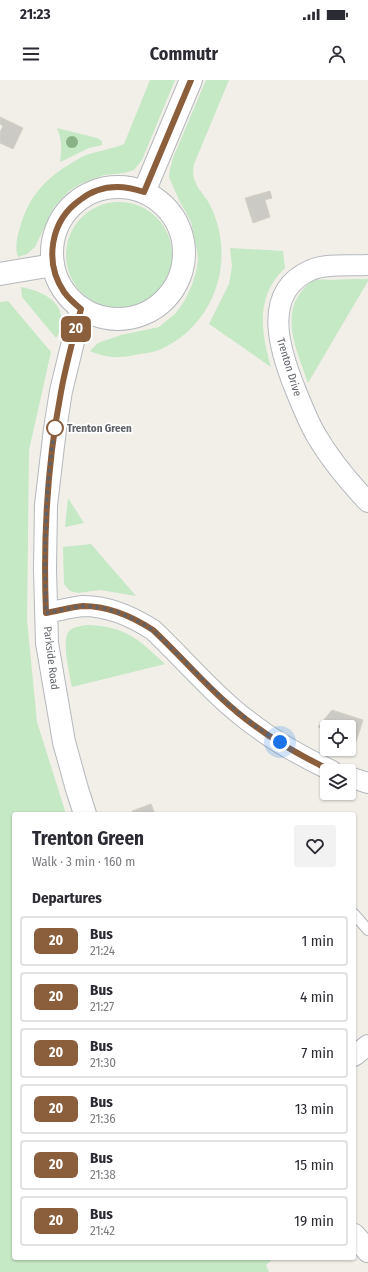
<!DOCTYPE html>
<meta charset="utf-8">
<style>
:root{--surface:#fff;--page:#f2f2f3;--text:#2b2b33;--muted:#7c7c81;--line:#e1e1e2}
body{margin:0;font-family:"Fira Sans Condensed",sans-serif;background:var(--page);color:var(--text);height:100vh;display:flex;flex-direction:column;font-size:15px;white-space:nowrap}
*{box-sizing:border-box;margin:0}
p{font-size:13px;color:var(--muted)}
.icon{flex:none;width:22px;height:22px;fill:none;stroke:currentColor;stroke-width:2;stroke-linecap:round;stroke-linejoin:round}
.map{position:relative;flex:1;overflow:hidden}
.drawer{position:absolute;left:12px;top:732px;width:344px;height:448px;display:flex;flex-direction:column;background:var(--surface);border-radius:4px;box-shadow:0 1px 3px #0004}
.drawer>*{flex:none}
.badge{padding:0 8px;border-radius:6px;font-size:14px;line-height:26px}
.controls{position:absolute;left:320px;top:640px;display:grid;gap:8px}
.controls a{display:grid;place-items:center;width:36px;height:36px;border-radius:4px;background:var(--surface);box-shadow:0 1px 3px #0004;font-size:20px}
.you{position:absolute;width:20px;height:20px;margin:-10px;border:3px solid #fff;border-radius:50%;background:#1a73e8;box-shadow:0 0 0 6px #1a73e833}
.map>.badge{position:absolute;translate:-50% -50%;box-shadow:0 0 0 2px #fff}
h2{padding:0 20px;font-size:15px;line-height:36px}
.round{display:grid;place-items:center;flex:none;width:42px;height:42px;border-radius:4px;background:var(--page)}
.summary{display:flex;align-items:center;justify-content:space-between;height:68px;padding:0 20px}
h1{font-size:19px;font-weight:700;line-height:30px}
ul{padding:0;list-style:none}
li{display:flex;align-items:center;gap:12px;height:50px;margin:0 8px 6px;padding:0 12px;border:2px solid var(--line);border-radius:4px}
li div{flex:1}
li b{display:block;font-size:15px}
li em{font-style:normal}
li .badge{min-width:44px;font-weight:700;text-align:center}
.status{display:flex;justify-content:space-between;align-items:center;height:28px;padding:0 20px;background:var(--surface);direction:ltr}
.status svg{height:11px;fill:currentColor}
header{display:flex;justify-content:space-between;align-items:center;height:52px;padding:0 20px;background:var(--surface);font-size:18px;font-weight:700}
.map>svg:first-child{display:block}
</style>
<div class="status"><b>21:23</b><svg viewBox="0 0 49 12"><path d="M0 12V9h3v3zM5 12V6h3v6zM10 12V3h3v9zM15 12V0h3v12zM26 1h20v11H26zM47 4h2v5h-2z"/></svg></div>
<header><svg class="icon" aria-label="menu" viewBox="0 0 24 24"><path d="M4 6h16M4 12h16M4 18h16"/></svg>Commutr<svg class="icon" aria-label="person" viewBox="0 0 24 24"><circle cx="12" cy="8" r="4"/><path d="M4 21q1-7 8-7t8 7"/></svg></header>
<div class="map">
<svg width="368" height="1192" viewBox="0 0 368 1192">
<rect width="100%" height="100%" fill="#f1efe8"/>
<g fill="#c5e8c5">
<path d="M150 0H175L142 80 134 90 124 93 104 95 80 104 69 111 54 127 35 167 27 174 18 177C14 167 18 154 21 144 29 117 46 98 70 84 75 81 81 77 86 75 99 71 112 69 124 64Z"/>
<path d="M206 0H229L194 84C190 104 201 109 210 125 219 143 223 164 221 184 218 220 195 254 161 269 155 272 147 273 140 274 122 278 108 279 90 271L98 263 121 255 159 247 176 233 185 220 192 205 196 192 198 179 197 171 191 142 179 120 169 97 170 89 173 78Z"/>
<path d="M57 48 97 58 102 61V65L89 68 60 82C62 69 62 60 57 48Z"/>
<circle cx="119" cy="175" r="53"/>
<path d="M230 168 283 171 285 188C255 216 261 252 271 287L209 244 229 204 232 186Z"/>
<path d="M368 199V201L308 303C299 275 280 239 301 212 305 207 309 202 315 200 320 199 326 200 331 200 343 199 356 199 368 199Z"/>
<path d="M21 207C40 211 64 220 61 243 60 248 60 253 56 258L22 217Z"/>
<path d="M8 221 51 272 29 370 27 540 37 642 66 734H14V1178H274L266 1185 269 1192H0V222Z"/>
<path d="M68 418 84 443 65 447Z"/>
<path d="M91 464 136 516 100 510 78 513 70 511 64 504 63 467Z"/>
<path d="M86 545C126 546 138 559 165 584L72 607C70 595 61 560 69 551 73 547 81 546 86 545Z"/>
</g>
<g fill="#cccac5" stroke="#d6d1c6">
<path d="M0 37 23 48 13 69 0 63V52L3 46 0 44Z"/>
<path d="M270 111 272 118 265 120 270 137 253 143 245 118Z"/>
<path d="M332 630 363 640 356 662 349 660V647H327V650L318 647Z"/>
<path d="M151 724 155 734H133L132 731Z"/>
</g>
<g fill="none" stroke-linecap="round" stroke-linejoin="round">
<defs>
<path id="service" d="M354 834 368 850"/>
<g id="minor">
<path d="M368 185C351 186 326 183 311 190 260 212 280 272 296 311 302 326 308 341 316 355 330 379 349 402 368 422"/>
<path d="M46 533C58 531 71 527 83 526 108 526 133 537 153 550 187 582 217 619 255 646 279 664 305 678 332 691"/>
<path d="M349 697 368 703"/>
<path d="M354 976 368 965"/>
</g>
<g id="tertiary">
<circle cx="118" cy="173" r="66"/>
<path d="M144 112 191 0"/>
<path d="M0 194 53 185"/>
<path d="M81 229 61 311 55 349 46 425 45 489 47 563 64 662 77 709 85 734"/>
<path d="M354 1155 368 1171"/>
</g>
</defs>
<use href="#service" stroke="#b5b8bc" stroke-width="12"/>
<use href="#minor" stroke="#b5b8bc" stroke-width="22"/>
<use href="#tertiary" stroke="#b5b8bc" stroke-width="24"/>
<use href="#service" stroke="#fff" stroke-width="10"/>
<use href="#minor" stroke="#fff" stroke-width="20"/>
<use href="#tertiary" stroke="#fff" stroke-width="22"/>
</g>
<circle fill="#89b387" cx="72" cy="62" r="6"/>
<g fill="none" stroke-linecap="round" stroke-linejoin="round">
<defs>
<path id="line" d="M191 0 144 112C135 109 126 107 117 107 104 107 90 112 80 120 50 141 44 182 64 212 69 219 75 224 81 229 74 256 66 284 61 312 47 385 43 459 46 533 58 531 71 527 83 526 108 526 133 537 153 550 187 582 217 619 255 646 279 664 305 678 332 691"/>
</defs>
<use href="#line" stroke="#fff" stroke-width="9"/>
<use href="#line" stroke="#8b5e3c" stroke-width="6"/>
<path stroke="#5f6368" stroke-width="4" stroke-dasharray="0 7.2" d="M55 348C45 409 44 471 46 533 58 531 71 527 83 526 108 526 133 537 153 550L224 620 255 646 280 662"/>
</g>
<circle fill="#fff" stroke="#8b5e3c" stroke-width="2" cx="55" cy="348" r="8"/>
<g text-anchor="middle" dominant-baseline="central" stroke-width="3.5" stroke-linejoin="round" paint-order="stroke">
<g font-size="11" fill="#5f6368" stroke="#fff">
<text transform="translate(289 287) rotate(73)">Trenton Drive</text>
<text transform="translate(51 578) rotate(83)">Parkside Road</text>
</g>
<g font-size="11" font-weight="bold" fill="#5f6368" stroke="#fff" text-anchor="start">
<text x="67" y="348">Trenton Green</text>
</g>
</g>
</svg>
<div class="controls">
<a><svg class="icon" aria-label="locate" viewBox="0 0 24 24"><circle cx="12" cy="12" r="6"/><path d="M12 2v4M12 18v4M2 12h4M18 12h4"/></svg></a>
<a><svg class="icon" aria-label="layers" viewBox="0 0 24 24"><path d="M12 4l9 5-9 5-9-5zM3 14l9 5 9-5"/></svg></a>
</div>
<div class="you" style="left:280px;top:662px"></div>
<b class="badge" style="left:76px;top:249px;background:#8b5e3c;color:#fff">20</b>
<section class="drawer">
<div class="summary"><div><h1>Trenton Green</h1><p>Walk · 3 min · 160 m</p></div><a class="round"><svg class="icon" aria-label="heart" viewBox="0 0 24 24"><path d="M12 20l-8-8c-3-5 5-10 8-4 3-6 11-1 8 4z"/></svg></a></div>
<h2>Departures</h2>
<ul>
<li><span class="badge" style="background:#8b5e3c;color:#fff">20</span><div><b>Bus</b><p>21:24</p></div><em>1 min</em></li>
<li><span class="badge" style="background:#8b5e3c;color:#fff">20</span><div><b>Bus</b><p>21:27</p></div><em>4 min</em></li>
<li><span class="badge" style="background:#8b5e3c;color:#fff">20</span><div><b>Bus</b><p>21:30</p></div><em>7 min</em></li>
<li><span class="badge" style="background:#8b5e3c;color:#fff">20</span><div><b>Bus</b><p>21:36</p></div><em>13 min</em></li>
<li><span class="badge" style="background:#8b5e3c;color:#fff">20</span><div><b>Bus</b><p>21:38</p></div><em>15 min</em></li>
<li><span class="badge" style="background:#8b5e3c;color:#fff">20</span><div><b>Bus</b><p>21:42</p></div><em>19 min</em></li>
</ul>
</section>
</div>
